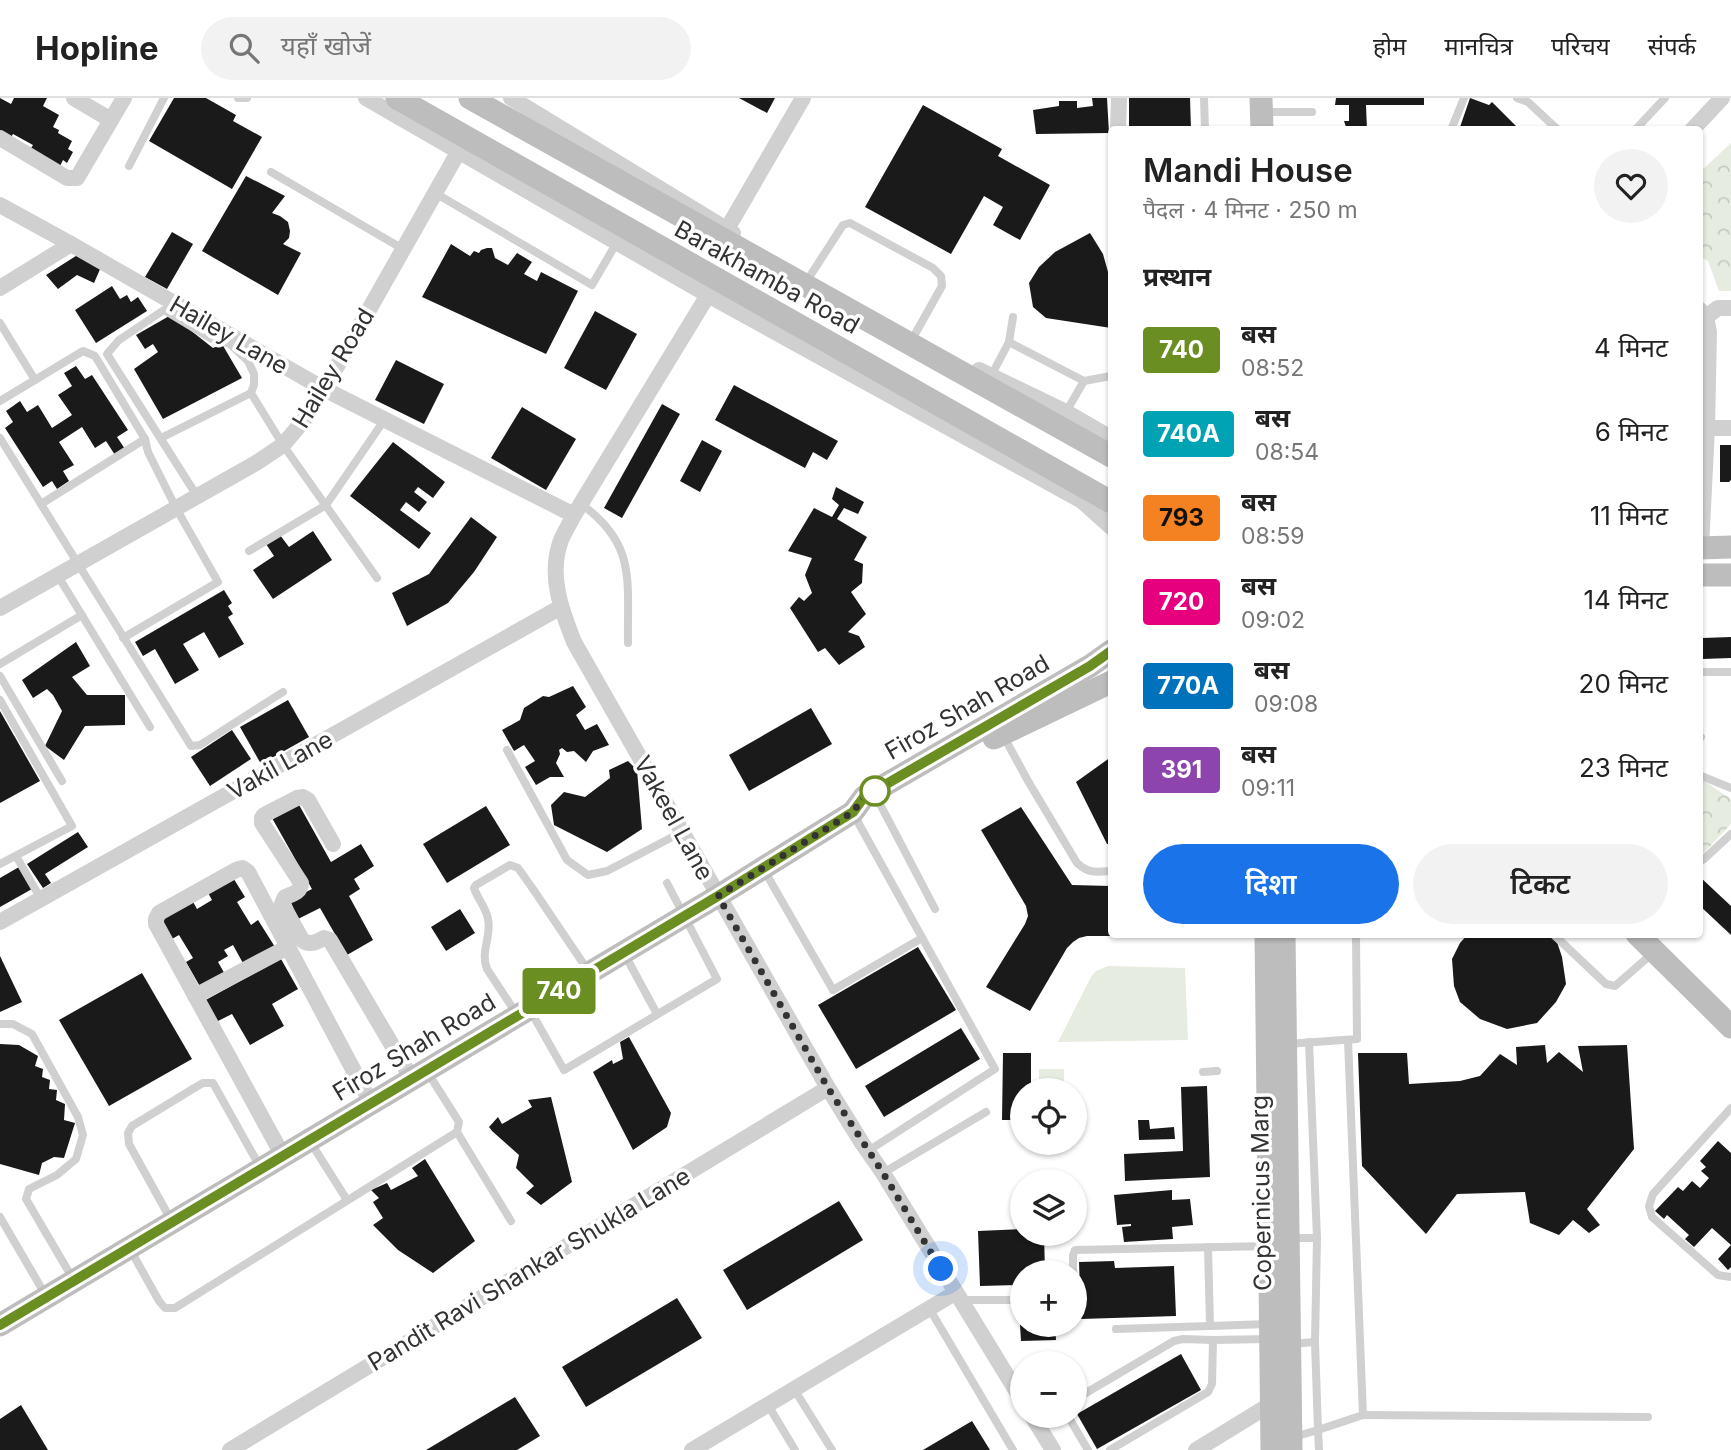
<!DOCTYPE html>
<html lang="hi">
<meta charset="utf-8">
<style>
:root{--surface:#fff;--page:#f2f2f2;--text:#222;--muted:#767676;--line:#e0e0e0;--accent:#1a73e8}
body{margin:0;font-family:Inter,"Noto Sans Devanagari",sans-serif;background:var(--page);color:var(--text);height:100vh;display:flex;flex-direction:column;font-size:26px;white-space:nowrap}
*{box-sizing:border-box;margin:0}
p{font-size:23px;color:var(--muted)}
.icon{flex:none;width:38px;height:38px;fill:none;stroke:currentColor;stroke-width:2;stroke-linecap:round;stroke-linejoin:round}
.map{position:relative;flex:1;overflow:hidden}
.side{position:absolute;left:1108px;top:28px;width:595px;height:812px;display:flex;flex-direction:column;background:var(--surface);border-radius:7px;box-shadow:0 2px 5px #0004}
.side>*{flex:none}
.badge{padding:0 14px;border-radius:5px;font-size:24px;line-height:46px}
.buttons{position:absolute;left:1010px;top:980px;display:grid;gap:14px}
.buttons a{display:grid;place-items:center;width:77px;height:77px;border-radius:50%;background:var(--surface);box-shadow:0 2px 5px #0004;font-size:35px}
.you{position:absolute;width:35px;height:35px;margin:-18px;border:5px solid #fff;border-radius:50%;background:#1a73e8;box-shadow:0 0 0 10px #1a73e833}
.map>.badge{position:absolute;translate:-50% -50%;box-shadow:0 0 0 4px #fff}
h2{padding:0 35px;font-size:26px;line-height:63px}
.round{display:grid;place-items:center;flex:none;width:74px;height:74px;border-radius:37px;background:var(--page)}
.overview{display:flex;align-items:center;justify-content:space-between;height:119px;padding:0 35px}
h1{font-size:33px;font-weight:600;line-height:52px}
.primary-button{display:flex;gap:14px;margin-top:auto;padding:14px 35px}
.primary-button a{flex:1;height:80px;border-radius:42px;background:var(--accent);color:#fff;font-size:28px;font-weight:600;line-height:80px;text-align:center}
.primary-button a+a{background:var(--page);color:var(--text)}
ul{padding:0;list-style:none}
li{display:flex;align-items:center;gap:21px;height:84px;padding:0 35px}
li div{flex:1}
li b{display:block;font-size:26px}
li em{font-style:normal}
li .badge{min-width:77px;font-weight:700;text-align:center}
header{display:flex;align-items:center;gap:42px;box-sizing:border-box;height:98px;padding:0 35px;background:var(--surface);border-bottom:2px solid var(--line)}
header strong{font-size:33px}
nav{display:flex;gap:38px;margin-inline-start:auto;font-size:24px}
.search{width:490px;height:63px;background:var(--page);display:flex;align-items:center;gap:18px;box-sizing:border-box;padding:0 24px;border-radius:38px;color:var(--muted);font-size:26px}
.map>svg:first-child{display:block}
</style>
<header>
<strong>Hopline</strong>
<div class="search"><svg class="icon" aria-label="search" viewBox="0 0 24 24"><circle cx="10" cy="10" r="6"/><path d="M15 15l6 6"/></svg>यहाँ खोजें</div>
<nav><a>होम</a><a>मानचित्र</a><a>परिचय</a><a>संपर्क</a></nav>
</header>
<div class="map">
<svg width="1731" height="1352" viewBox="0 0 1731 1352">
<defs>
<pattern id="park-crowns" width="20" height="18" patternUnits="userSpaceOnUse" patternTransform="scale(1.75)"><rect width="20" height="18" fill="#e6ecdf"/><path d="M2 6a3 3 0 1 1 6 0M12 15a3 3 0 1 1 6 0" fill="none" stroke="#c6cbc0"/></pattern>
</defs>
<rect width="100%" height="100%" fill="#fff"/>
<g fill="url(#park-crowns)">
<path d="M1731 45V193H1719L1708 163 1699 158V75Z"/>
<path d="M1699 682 1707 685 1731 701V726L1699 760Z"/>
</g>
<g fill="#e6ecdf">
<path d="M1108 868 1185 870 1188 942 1058 944 1091 879 1096 873Z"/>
<rect x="1039" y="971" width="25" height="21"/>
</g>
<g fill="#1a1a1a">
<path d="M0 0 11 6 14 0H47L43 8 59 17 53 29 59 32 58 35 72 43 68 51 73 54 67 65 63 62 59 70 29 53 33 47 13 36 9 43 0 38Z"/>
<path d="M174 0H206L236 17 233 23 262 39 232 91 149 43Z"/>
<path d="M739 0H775L767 15Z"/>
<path d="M1092 0H1107L1109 35 1036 36 1033 12 1059 8V3H1077V10L1093 8Z"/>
<path d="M1129 0H1190L1191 32H1129Z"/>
<path d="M1336 0H1424V7H1366L1367 32H1347L1344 23H1349V7H1335Z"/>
<path d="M1470 0 1489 7 1492 4 1520 32H1459Z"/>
<path d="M923 7 1002 51 998 58 1050 87 1020 142 993 127 1003 109 984 98 951 156 865 109Z"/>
<path d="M246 78 285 98 272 115 280 118 288 124 290 133 289 140 283 146 301 155 278 197 202 153Z"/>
<path d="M172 134 193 146 167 191 145 179Z"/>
<path d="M1090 135 1103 156 1110 181 1111 230 1046 220 1033 209 1029 185 1039 169 1055 154Z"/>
<path d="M451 146 470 158 474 153 479 155 481 152 487 150H492L495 160 508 167 517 155 532 164 524 176 537 183 541 174 578 193 546 256 422 199Z"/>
<path d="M79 156 101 169 94 185 77 177 58 191 46 177Z"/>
<path d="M112 188 120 201 127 197 131 204 138 199 147 213 96 245 75 212Z"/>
<path d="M595 213 637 236 606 292 564 270Z"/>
<path d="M171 217 213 250 222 246 242 280 163 321 134 271 158 254 153 246 145 251 136 237Z"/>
<path d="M396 262 444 286 424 326 375 302Z"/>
<path d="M76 268 85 281 92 277 128 332 117 339 125 351 115 357 106 343 95 350 82 329 59 344 74 367 63 373 69 383 57 391 52 383 43 389 5 330 13 324 6 313 20 303 27 314 38 307 52 330 72 317 58 297 72 288 64 275Z"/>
<path d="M734 287 838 343 827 362 813 354 805 370 715 322Z"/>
<path d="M662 306 680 316 622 420 604 410Z"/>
<path d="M522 309 576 341 546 392 491 360Z"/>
<path d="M702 342 722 353 700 394 680 383Z"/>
<path d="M393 344 445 384 433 400 418 389 414 394 427 404 419 414 406 404 400 412 431 435 419 451 350 398Z"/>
<path d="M1720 347H1731V382L1729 384H1720Z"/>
<path d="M836 389 864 404 858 416 844 410 837 421 867 439 854 462 863 466 862 485 851 494 866 516 848 534 859 538 865 549 839 567 825 550 818 554 790 510 799 499 804 503 812 495 805 477 812 460 788 453 814 410 832 419 839 407 832 401Z"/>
<path d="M471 419 497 439 474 474 448 505 407 528 392 495 429 476Z"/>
<path d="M313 433 332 462 273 501 253 472 274 458 266 446 280 437 289 449Z"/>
<path d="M224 492 232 505 228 508 233 516 228 519 244 546 219 560 204 534 183 546 199 572 175 586 155 551 143 558 135 544Z"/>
<path d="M1731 539V560L1702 561V540Z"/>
<path d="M76 544 90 568 72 579 87 597H125V627L85 628 64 662 45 648 62 613 53 597 47 591 33 600 22 582Z"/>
<path d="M573 588 586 609 576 617 585 632 597 626 609 647 593 653 586 664 574 653 567 654 562 650 559 652 560 656 556 665 564 679H550L536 687 525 669 535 663 524 647 514 653 502 632 520 622 524 610 543 598 549 599Z"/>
<path d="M288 602 309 639 261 666 240 629Z"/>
<path d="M811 610 832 646 749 693 729 657Z"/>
<path d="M0 613 40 683 0 705Z"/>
<path d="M232 632 251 661 210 688 191 659Z"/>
<path d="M1111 659V746H1107L1076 684Z"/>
<path d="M628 663 637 672 642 731 607 754 554 727 551 707 564 694 585 699 610 680 609 672Z"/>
<path d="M298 705 331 764 361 746 374 768 354 781 360 791 349 798 373 842 347 857 320 810 298 821 290 802 312 791 272 720Z"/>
<path d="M486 708 510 747 447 785 423 746Z"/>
<path d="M1021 709 1072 787 1111 788V838H1087L1079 840 1073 844 1067 850 1030 913 986 889 1025 826 1028 818 1026 808 981 732Z"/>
<path d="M78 734 88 749 45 776 51 785 43 790 27 766Z"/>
<path d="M19 769 32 791 0 809V780Z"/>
<path d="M232 778 245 799 237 804 251 827 258 822 275 849 244 867 233 847 224 852 228 858 218 864 226 878 202 892 186 864 193 860 179 837 172 841 160 821 192 802 197 811 212 802 207 793Z"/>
<path d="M1699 778 1731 808V837L1699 807Z"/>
<path d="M460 811 475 835 446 853 431 829Z"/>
<path d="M1468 836H1550L1557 844 1562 859 1566 886 1556 904 1537 925 1507 931 1480 921 1460 904 1454 888 1452 861 1460 845Z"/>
<path d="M918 849 956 912 856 971 818 907Z"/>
<path d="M0 858 22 904 0 914Z"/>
<path d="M281 861 298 891 272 906 284 928 250 947 232 916 214 925 202 904Z"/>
<path d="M142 875 192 961 109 1008 59 922Z"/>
<path d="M961 930 980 961 884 1019 865 988Z"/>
<path d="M629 939 671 1015 667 1029 633 1052 593 974 612 962 613 966 623 961 620 944Z"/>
<path d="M0 946 19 947 38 958 35 968 43 971 42 979 50 982 49 991 57 992 56 1002 65 1006 64 1022 75 1025 64 1060 54 1059 42 1065 39 1077 0 1066Z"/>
<path d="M1545 947 1547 965 1559 954 1583 974 1578 948 1627 947 1634 1051 1587 1111 1600 1127 1589 1135 1573 1122 1559 1137 1530 1125 1525 1094 1457 1096 1426 1136 1362 1068 1358 955H1407L1409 986 1460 983 1480 978 1500 956 1517 967 1516 949Z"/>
<path d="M1003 955H1031V992H1022V1022H1002Z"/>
<path d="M1207 988 1210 1079 1125 1083 1124 1056 1183 1053 1181 989Z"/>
<path d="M551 999 572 1084 541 1107 526 1095 534 1088 516 1070 519 1057 492 1033 489 1029 498 1019 502 1026 532 1009 528 1002Z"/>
<path d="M1138 1022H1149L1150 1031 1174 1029 1175 1041 1139 1042Z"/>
<path d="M1718 1043 1731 1055V1169L1728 1172 1718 1161 1731 1147 1712 1130 1694 1149 1685 1141 1689 1137 1667 1117 1664 1121 1655 1113 1678 1089 1683 1093 1692 1083 1700 1090 1709 1080 1701 1073 1706 1069 1700 1063Z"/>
<path d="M425 1061 475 1143 433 1175 398 1152 373 1127 383 1120 373 1104 379 1100 371 1092 387 1085 391 1092 418 1078 412 1070Z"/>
<path d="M1172 1092V1102L1190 1101 1193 1127 1172 1129 1173 1141 1124 1144 1122 1129 1131 1128V1126L1117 1127 1114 1097Z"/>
<path d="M839 1103 863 1142 747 1212 723 1172Z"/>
<path d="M1022 1131V1136H1044L1045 1174H1022V1187L980 1188 978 1133Z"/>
<path d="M1114 1163 1115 1170 1174 1168 1176 1218 1081 1221 1079 1164Z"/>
<path d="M677 1200 702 1240 586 1309 562 1269Z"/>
<path d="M1020 1227H1055L1056 1242 1021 1243Z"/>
<path d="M1181 1256 1201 1292 1097 1351 1077 1316Z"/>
<path d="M515 1299 540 1338 517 1352H426Z"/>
<path d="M21 1307 48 1352H0V1321Z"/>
<path d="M972 1323 990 1352H923Z"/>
</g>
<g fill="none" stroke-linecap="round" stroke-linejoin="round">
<g stroke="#d0d0d0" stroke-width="8">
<path d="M238 0H247"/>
<path d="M1204 0 1205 32"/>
<path d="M1517 0 1528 4 1558 32"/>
<path d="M1265 14H1312"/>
<path d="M1451 32 1464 0"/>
<path d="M1635 32 1665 0"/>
<path d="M129 68 164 0"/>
<path d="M271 74 403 151"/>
<path d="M435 95 592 187 617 144"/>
<path d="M810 178 843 127 850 125 933 170 941 178 942 188 914 238"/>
<path d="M0 225 35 282"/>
<path d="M1009 244 1084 283 1066 314"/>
<path d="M991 278 1009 244 1013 219"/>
<path d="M1084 283 1111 278"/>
<path d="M0 303 83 253 95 258 145 341 148 354 176 410 218 484 123 540"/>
<path d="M0 340 191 648 200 647 283 594"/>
<path d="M161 340 251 295"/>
<path d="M197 398 107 256 119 242 164 212 212 241 230 246 248 263 254 276V287L251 295 283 347 377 480"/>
<path d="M41 406 145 341"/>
<path d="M581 406C637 446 627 483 628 545"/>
<path d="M249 453 326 407 385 321"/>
<path d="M58 478 150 629"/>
<path d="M0 566 82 517"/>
<path d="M1699 574H1731"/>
<path d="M0 578 62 683"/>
<path d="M0 602 72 728 0 766"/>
<path d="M1004 639 1028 683 1077 765C1089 776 1096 774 1111 773"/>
<path d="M1699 642 1701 639"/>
<path d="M507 652 567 762 588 777 607 773 682 734"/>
<path d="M1699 677 1731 690"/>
<path d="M880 706 935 811"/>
<path d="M854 717 995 971 868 1053"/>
<path d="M16 758 41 801"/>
<path d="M1699 764 1704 761 1731 736"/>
<path d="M764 772 833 892 922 840"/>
<path d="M1553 836 1606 886 1615 888 1654 854"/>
<path d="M625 857 657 916"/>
<path d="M530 912 564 972 717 881 667 785"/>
<path d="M516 915 487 871C480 853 492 838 488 821 486 809 477 800 474 790L476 787 510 767 518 770 533 791 589 874"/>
<path d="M0 926H13L32 936 78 1019 83 1037 76 1061 57 1077 29 1091 26 1101 73 1181"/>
<path d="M1287 946 1357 941 1356 836"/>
<path d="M1203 974 1217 973"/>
<path d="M1731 1010 1653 1096 1649 1108 1652 1119 1718 1177 1731 1179"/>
<path d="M457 1034 511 1123"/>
<path d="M311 1045 347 1102"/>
<path d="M883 1075 986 1014"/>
<path d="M0 1119 46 1198"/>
<path d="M171 1122 129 1046 128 1035 132 1028 196 989 203 985H213L260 1069"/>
<path d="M1292 1140H1317"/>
<path d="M1208 1149 1210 1228 1268 1226"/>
<path d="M131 1153 159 1203 165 1210H175L457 1034 459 1024 428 975"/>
<path d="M1073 1174V1157L1075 1152 1269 1148"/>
<path d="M960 1202H1022"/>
<path d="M929 1210 1013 1352"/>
<path d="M1116 1231 1210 1228"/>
<path d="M1290 1246 1315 1244"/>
<path d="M794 1291 832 1352"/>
<path d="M1074 1302 1174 1243 1183 1241 1213 1242"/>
<path d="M768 1307 795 1352"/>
<path d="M1363 1317 1648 1319"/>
<path d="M1068 1318 1088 1352"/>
<path d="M1294 1339 1318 1332 1315 1244 1317 1140 1309 944"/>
<path d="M1110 1352 1208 1294 1212 1286 1213 1242 1268 1241"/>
<path d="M1319 1352 1318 1332 1363 1317 1348 942"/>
</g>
<g stroke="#d0d0d0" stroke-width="16">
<path d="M74 0 111 22"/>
<path d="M366 0 708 197 1082 403 1111 429"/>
<path d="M511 0 733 135"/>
<path d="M1118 32 1119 0"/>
<path d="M1692 32 1722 0"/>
<path d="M0 40 67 80H77L124 0"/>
<path d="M0 107 71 146 324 291 574 417"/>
<path d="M727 131 803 0"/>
<path d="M0 190 71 146"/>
<path d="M708 197 574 417C570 425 565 433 561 442 548 477 561 511 574 544L828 990 862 1045 883 1075 1022 1302"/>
<path d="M1699 211 1706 219 1709 234 1707 330 1701 450"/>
<path d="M1706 219 1718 210H1731"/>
<path d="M979 272 1066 314 1111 340"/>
<path d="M1707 330H1731"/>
<path d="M0 510 256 365 283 347 304 322 324 291 464 44"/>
<path d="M333 746 308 702 303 699 297 700 264 717 262 720V725L301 785C301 794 293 796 285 799L282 806 302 842C310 848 316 844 324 840L330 842 412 981"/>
<path d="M0 824 561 509"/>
<path d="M195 898 288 849"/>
<path d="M283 1058 156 826V821L159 815 236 772 242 770 248 774 371 1005"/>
<path d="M1032 1318 1053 1352"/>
<path d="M230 1352 828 990"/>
<path d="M692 1352 955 1195"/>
<path d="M1196 1352 1279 1301"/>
</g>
<g stroke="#bdbdbd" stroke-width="23">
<path d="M397 0 1111 404"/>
<path d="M470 0 1111 358"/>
<path d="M1261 0 1262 32"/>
<path d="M1699 450 1731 449"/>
<path d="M1699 477H1731"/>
<path d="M994 640 1111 584"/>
<path d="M1266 836 1272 1352"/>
<path d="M1284 836 1291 1352"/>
<path d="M1637 836 1731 929"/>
<path d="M0 1227 718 798 853 714 864 699 1090 568 1111 553"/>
</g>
</g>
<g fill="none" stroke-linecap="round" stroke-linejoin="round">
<defs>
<path id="line" d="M0 1227 718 798 853 714 864 699 1090 568 1111 553"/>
</defs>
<use href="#line" stroke="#fff" stroke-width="16"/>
<use href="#line" stroke="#6b8e23" stroke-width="10"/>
<path stroke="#333" stroke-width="7" stroke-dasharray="0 12.6" d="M875 693 886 687 864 699 853 714 718 798 828 990 883 1075 941 1171"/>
</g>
<circle fill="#fff" stroke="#6b8e23" stroke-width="3.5" cx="875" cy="693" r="14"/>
<g text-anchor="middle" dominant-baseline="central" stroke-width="7" stroke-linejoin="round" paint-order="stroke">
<g font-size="24" fill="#333" stroke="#fff">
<text transform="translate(767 179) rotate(29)">Barakhamba Road</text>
<text transform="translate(229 237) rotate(30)">Hailey Lane</text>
<text transform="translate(333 270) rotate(-59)">Hailey Road</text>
<text transform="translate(967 609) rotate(-30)">Firoz Shah Road</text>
<text transform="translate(280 667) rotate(-29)">Vakil Lane</text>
<text transform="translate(674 720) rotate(61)">Vakeel Lane</text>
<text transform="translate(414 949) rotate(-31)">Firoz Shah Road</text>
<text transform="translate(1261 1095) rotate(-91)">Copernicus Marg</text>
<text transform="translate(529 1171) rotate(-31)">Pandit Ravi Shankar Shukla Lane</text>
</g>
</g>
</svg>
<div class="buttons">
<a><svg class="icon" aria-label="locate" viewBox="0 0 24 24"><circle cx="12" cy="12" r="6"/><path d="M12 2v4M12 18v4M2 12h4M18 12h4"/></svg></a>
<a><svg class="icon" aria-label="layers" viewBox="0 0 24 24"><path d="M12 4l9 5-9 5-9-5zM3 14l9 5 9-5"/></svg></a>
<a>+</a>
<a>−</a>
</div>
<div class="you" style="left:941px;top:1171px"></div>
<b class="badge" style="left:559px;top:893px;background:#6b8e23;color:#fff">740</b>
<section class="side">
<div class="overview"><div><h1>Mandi House</h1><p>पैदल · 4 मिनट · 250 m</p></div><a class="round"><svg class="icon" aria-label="heart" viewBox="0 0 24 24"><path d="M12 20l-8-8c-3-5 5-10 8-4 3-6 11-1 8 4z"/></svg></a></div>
<h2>प्रस्थान</h2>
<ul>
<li><span class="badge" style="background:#6b8e23;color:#fff">740</span><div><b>बस</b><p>08:52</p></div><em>4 मिनट</em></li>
<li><span class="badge" style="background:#00a3b4;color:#fff">740A</span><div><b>बस</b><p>08:54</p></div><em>6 मिनट</em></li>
<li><span class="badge" style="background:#f58220;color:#111">793</span><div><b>बस</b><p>08:59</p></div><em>11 मिनट</em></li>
<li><span class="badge" style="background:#e6007e;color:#fff">720</span><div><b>बस</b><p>09:02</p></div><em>14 मिनट</em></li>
<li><span class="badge" style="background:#0072bc;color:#fff">770A</span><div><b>बस</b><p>09:08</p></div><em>20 मिनट</em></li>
<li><span class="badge" style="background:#8e44ad;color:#fff">391</span><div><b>बस</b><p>09:11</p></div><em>23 मिनट</em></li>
</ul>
<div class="primary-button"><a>दिशा</a><a>टिकट</a></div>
</section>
</div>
